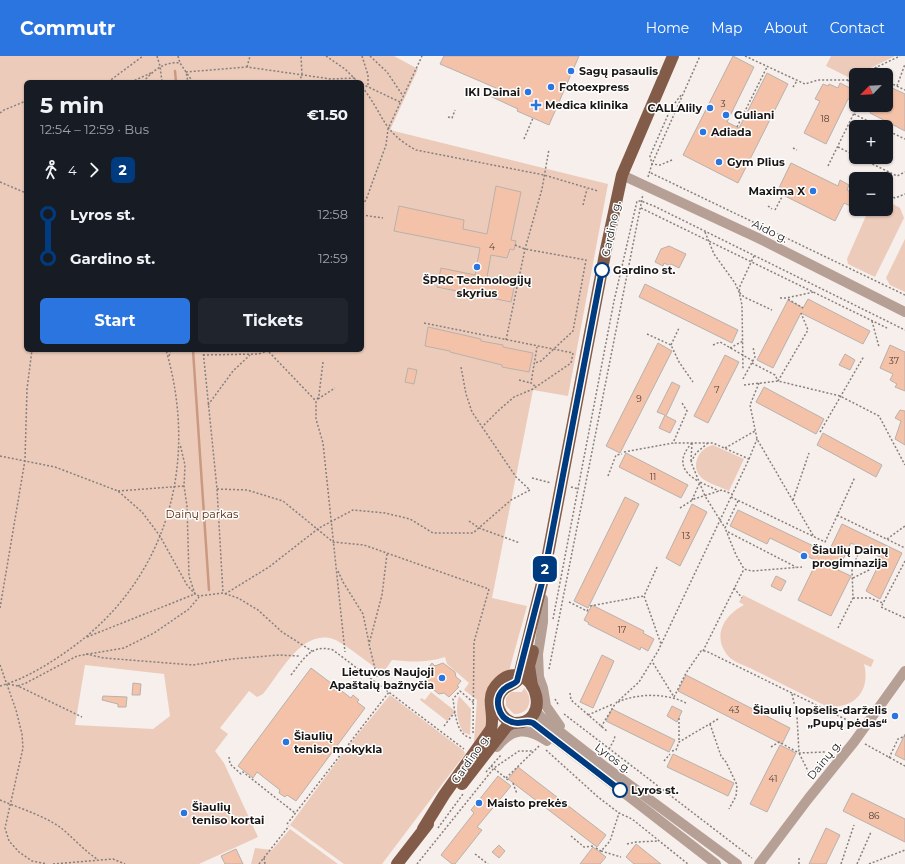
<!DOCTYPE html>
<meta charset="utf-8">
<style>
:root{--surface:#171b24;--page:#20242c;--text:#f1f3f6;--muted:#9ea1a6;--accent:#2b75e1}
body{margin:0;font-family:Montserrat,sans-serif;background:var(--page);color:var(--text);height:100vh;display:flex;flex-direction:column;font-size:15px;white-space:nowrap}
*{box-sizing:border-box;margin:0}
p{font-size:13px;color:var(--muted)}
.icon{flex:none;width:22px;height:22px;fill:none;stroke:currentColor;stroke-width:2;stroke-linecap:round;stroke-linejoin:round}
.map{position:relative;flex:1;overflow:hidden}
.drawer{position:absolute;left:24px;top:24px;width:340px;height:272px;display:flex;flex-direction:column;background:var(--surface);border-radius:6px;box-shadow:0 1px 3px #0004}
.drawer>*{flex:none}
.badge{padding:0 8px;border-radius:6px;font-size:14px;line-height:26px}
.needle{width:26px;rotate:245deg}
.fabs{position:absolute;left:849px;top:12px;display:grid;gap:8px}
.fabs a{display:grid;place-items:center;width:44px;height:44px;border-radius:6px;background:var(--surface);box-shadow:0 1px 3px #0004;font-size:20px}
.map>.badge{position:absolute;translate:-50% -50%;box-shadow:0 0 0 2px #fff}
.legs{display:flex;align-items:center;gap:6px;height:44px;padding:0 16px;font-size:13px}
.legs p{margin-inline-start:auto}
.headline{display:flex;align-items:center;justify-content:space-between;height:68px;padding:0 16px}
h1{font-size:22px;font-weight:700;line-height:30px}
.button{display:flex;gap:8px;margin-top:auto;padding:8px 16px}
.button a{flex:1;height:46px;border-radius:6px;background:var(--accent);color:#fff;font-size:16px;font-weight:700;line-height:46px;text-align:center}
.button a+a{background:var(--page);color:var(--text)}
ul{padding:0 16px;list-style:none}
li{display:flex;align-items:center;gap:14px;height:44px;font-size:15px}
li i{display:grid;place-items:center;width:6px;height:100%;margin:0 5px;background:currentColor}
li i::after{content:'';width:10px;height:10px;margin:-5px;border:3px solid;border-radius:50%;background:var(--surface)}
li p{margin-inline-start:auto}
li:first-child i{background:linear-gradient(#0000 50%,currentColor 0)}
li:last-child i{background:linear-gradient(currentColor 50%,#0000 0)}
header{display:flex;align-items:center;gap:24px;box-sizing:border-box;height:56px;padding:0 20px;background:var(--accent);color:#fff}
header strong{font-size:19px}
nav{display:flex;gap:22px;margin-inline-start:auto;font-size:14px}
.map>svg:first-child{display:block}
</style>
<header>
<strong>Commutr</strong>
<nav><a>Home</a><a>Map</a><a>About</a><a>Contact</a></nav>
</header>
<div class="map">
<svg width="905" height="808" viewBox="0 0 905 808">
<rect width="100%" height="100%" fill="#f7efeb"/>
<g fill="#eccbba" fill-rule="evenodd">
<path d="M0 0H394L418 13 390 74 608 128 568 340 533 334 492 542 527 550 509 615 489 668 475 686H474L477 644 464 634 469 627 447 608 445 601C426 607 411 606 392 604L383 617C372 610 343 586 333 583 301 573 280 618 263 638L257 641 249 635 220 672 228 678 215 695 224 707 258 781 199 808H0ZM26 26H362V294H26ZM85 609 164 618 170 660 153 673 75 669Z"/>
<path d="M831 0H895L850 22 826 10Z"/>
<path d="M886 144 900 152 904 162 875 221 848 208 847 203 869 153 879 155 880 153H886Z"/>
<path d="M905 183V236L890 229 886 222Z"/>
<path d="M713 389 744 403 729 435C721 431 710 428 703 423 689 412 698 392 713 389Z"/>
<path d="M743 539 874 604 871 611 864 608C871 635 854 654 826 650 802 638 778 626 754 614 747 610 735 607 729 601 711 581 724 559 744 549L739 546Z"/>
<path d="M524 632C534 642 530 659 514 658L506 650V642L511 636H522Z"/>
<path d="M431 636 455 655 447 665 420 644 421 642 425 644Z"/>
<path d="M390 639 464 695 465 698 382 808H344L290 769 349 689Z"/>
<path d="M459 640 471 653 470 679 463 676C457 665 455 652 459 640Z"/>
<path d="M290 773 338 808H251L255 792 272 794Z"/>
</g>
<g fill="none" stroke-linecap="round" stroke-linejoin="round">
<g stroke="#ca9980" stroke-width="2.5">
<path d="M175 15 176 26"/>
<path d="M193 294 209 534"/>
</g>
</g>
<g fill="#f4c2a8" stroke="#b8b1ad">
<path d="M444 0H579L549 69 517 55 518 53 492 41 496 32 440 8Z"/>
<path d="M733 0 754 11 727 66 739 72 767 17 788 28 738 127 683 99Z"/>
<path d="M840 27 856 35V47L848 43 826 88 804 77 820 45 815 43 823 28 828 30 829 28 838 32Z"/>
<path d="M886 29 905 38V75L870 57 871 55 859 49H886Z"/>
<path d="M791 107 838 130 840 124 849 129 847 134 856 139V153L844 147 835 165 777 136Z"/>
<path d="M496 130 521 136 511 184 516 185 514 194 510 193 507 202 491 199 487 221 515 227 511 246 437 231 441 212 475 219 480 192 394 175 399 150 464 164 463 173 487 178Z"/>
<path d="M669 190 686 198 679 212 671 208 670 210 664 207 663 210 655 206 661 193Z"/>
<path d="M645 228 738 274 732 287 639 241Z"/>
<path d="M808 243 870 275 863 288 801 257 773 312 757 304 788 244 803 252Z"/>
<path d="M428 271 481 283V285L503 289V291L533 297 529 316 502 311V309L450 296V295L425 290Z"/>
<path d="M658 287 672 295 620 397 606 390Z"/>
<path d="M890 289 905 296V335L895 331 897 328 890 324 893 318 880 312Z"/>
<path d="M845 298 855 304 850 314 839 309Z"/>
<path d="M725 299 739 306 708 367 694 360Z"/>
<path d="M408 312 417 314 414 328 405 326Z"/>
<path d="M672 326 680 330 666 360 676 365 670 377 659 372 665 359 657 356Z"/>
<path d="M764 331 824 363 816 378 756 346Z"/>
<path d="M900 354 905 355V389L895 383 901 365 895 362Z"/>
<path d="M823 377 882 409 876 421 817 389Z"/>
<path d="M626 397 688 429 681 442 619 411Z"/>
<path d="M625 441 639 448 588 552 574 545Z"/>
<path d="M692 448 707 456 680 510 666 502Z"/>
<path d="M738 454 828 497 842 468 902 497 880 543 866 535 882 502 851 487 838 514 851 520 831 560 798 544 817 505 770 482 767 488 730 470Z"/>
<path d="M776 520 786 525 781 535 771 530Z"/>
<path d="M592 549 644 575 643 577 654 583 648 595 641 591 640 594 588 568 589 567 584 564Z"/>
<path d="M602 599 614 605 593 652 580 646Z"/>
<path d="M432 607 435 610 443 607 455 616 456 621 461 625 457 630 459 631 449 641 444 637 439 638 426 628 427 620 423 618Z"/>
<path d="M311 612 351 642 353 639 359 644 357 646 365 652 296 745 287 739 285 741 279 737 280 734 257 716 253 722 238 710Z"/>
<path d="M686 619 790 672 782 688 678 635Z"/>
<path d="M133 627 141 628 140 639H132Z"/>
<path d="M103 640 127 641 126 651H118V648L102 644Z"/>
<path d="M672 650 682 655 677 666 667 660Z"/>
<path d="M612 653 675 684 669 696 606 665Z"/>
<path d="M905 678V704L895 699Z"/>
<path d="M780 689 796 697 767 756 750 748Z"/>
<path d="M673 698 734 727 728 740 667 711Z"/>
<path d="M518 711 606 779 597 791 508 723Z"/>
<path d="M498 720 511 730 477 771 482 774 455 808H452L441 799 474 757 471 754Z"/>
<path d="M852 737 905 763V786L843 755Z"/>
<path d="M826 772 840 779 826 808H809Z"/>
<path d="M636 788 661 808H634L626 801Z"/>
<path d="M499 789 505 795 499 802 492 796Z"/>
<path d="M593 791 606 801 600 808H580Z"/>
<path d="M236 793 243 808H225L221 800Z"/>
</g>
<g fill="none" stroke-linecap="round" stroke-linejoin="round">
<g stroke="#857f7d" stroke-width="1.5" stroke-dasharray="2 2" stroke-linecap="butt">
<path d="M157 0 160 10 162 26"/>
<path d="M178 0 180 7"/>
<path d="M326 0 345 13 358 26"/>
<path d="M362 0 368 19V30"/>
<path d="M370 0 387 16 403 40"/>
<path d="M745 0 805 28 818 24H847L856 21"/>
<path d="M247 11 250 0"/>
<path d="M875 16 882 19"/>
<path d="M860 19 900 0"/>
<path d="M873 19 877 11"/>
<path d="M886 21V22"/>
<path d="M847 24 856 29"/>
<path d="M886 25 905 34"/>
<path d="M108 26 143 0"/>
<path d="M131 26 151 17"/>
<path d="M143 26C153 15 164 5 180 7L186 16 188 26"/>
<path d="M193 26 186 16 247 11 331 23 355 22"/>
<path d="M299 26 302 19 301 0"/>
<path d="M362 28 400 46"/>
<path d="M897 30 905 8"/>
<path d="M362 31C384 58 381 75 416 94L544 119 598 135"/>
<path d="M793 31 797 25"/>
<path d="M0 57 4 54 26 45"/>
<path d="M854 58 880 71"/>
<path d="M448 61 452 62 455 54"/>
<path d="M737 71 767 11"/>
<path d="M886 74 905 83"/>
<path d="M524 83 533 62"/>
<path d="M838 91 856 100"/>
<path d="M793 92 797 94"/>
<path d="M858 101 897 120 905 116"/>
<path d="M672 104 660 109 652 108 650 100 671 52 682 38"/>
<path d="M828 110 858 49"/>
<path d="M651 117 905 239"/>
<path d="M648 121 652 108 700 0"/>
<path d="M0 126 26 137"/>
<path d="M886 138 895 142 905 138"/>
<path d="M362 149 366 144 386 89 388 73 422 0"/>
<path d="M583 149 587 133"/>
<path d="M768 150 772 153"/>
<path d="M641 152 887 272"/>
<path d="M775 154 783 139"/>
<path d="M362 159 383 162"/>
<path d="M705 176 714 198 735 227 739 236 742 249 743 314"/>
<path d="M515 189 525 193 586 204 573 275 541 305 535 307"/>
<path d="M754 200 740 230 739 236 744 241 772 254"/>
<path d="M780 242H786L814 236"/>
<path d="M788 243 803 252"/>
<path d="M872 265 879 291"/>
<path d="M424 267 573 297 571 307 533 333 514 341 499 354 482 371"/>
<path d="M647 278 671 289 679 306 693 326"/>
<path d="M506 284 525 193 542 133 549 93"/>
<path d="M671 289 679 272"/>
<path d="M713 289 720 286 753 305"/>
<path d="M730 292 743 285"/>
<path d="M203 294 217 433 223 537"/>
<path d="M269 296 316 345"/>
<path d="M203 299 258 298 272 294"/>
<path d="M169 300 171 294"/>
<path d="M323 306 319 339 316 346V363L323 387 345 596"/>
<path d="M752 307 775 319 778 325"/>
<path d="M743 323 755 301 753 291"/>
<path d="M519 324 531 327"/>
<path d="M778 325 808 274 801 257"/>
<path d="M759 327 750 349 757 383 814 481"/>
<path d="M744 329 778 325 840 340 879 360 905 409"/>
<path d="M535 330 531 327 537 291"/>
<path d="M318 343 335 332"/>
<path d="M208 349 233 315 250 299"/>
<path d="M820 376 864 300"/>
<path d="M692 387C678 402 680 415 698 425"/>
<path d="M708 387 696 397 691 406 705 440 725 472"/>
<path d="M725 392 755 375"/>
<path d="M624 396 673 387 687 355 682 347"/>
<path d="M0 400 55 411 118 435 142 456 160 480 187 529 195 538 199 540 223 537 238 542 258 554 282 576 312 595"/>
<path d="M749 403 757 383"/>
<path d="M691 405 692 387"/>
<path d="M608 420 616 399 622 398"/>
<path d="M532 422 551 427"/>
<path d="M571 431 579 433"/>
<path d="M217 433 247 434 283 445 333 486 364 489 489 533 474 586 473 679"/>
<path d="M118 435 184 430"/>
<path d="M731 441 825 486 855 421"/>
<path d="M692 444 700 426 719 435"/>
<path d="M793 444 809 397"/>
<path d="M738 445 725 472 736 499 744 513 752 515 802 511"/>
<path d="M680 452 694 443 722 434 732 438"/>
<path d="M837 459 905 492"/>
<path d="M469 465 479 472 520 487"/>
<path d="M728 476 796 511"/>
<path d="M887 483 905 470"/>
<path d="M905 505 881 551 905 562"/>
<path d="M657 511 644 540 661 588"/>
<path d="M338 515 343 526 363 558 369 587"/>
<path d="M853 522 869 514 873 505"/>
<path d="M734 532 742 542"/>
<path d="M225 538 269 511 319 472 353 454 385 457 410 463 433 477H473L511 444 530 434 516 421 472 356 466 338 461 311"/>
<path d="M853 542H870L883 547"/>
<path d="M569 546 587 555 589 552"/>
<path d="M590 550 644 540"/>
<path d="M0 552 25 404 27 333 32 294"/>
<path d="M553 563 614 245 637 145H641L654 150 905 274"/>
<path d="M838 572 853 542 852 514 858 498"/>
<path d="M87 581 195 538 189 520 187 450 184 430 185 409 180 388"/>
<path d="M703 595 744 513"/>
<path d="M86 598 104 602 193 609 232 603 279 599 299 600"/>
<path d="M653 607 674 641"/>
<path d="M0 609 16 654 22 678 23 692 5 772 9 785 19 796 32 805 47 808"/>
<path d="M549 613 643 138"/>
<path d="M291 619C303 604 311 587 333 594L464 693"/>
<path d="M377 621 369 588 382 539 387 498"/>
<path d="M8 628 18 630 82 661"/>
<path d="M0 630C25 623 49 608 70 593 168 523 199 407 166 294"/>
<path d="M18 630 26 627 77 600 124 592 154 577 189 553 199 541"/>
<path d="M570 637 571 644 608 676"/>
<path d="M792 638 797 660 799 697 809 717"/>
<path d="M674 641 686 617 701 595H706L849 665"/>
<path d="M555 643 559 650"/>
<path d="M618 646C638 637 667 637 686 647"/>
<path d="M564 658 752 802"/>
<path d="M588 659 613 648"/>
<path d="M679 662V686"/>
<path d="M710 668 721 700 726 706 737 729 736 740 729 753"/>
<path d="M444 670 455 656"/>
<path d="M601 671 615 648 639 626 658 595 749 403 713 387H673"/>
<path d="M471 682C456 679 455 656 453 643L460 635 474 647"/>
<path d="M865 688 905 710"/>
<path d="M771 691 779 686 799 697 826 696"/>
<path d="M609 693 614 684 615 680"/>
<path d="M546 694 598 741 619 757 632 763 688 808"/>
<path d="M672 695 676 694 679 686 718 663"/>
<path d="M229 701 230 708 241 718 243 716 295 757"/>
<path d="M889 702 898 683 905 680"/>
<path d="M664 705 670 698"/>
<path d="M491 710 508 724"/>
<path d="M486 716 501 699"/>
<path d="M506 722 539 690"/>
<path d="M513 727 517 738"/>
<path d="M0 744C19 752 39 758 57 769 71 779 82 793 97 803"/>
<path d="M287 768 389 636"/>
<path d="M438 772 463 738"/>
<path d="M571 780 584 791 594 790"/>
<path d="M627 788 636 786 659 785"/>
<path d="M596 792 601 795 610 785 619 757"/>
<path d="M601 795 621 801"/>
<path d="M475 798 488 808"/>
<path d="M264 802 265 808"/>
<path d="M53 808 113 803 125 808"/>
<path d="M259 808 289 770"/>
<path d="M417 808 494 712 519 695H533"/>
<path d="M799 808V801"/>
<path d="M841 808 854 769"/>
<path d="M857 808 871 776"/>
<path d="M869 808 905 794"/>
</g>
<g stroke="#b6a095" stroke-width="10">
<path d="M622 119 758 182 905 256"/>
<path d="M543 543V566L538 598 539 621 543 632 546 650 560 670"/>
<path d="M535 654 541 661 604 710 737 808"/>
<path d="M527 664 548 678 716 808"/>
<path d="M497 691C512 672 527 671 547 685"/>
<path d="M759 808 808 743 854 686 905 615"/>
</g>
<g stroke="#825c49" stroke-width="12">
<path d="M532 630 529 610 533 595"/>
<path d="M462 728 507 670 513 667"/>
<path d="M423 773 444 739 491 673C495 660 487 646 493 634 496 629 501 624 506 621 537 608 553 669 513 667 499 662 492 644 504 633 508 629 513 629 517 625L519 620 544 519 605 198 622 119 673 0"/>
<path d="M397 808 428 768"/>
</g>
</g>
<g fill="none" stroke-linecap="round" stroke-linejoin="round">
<defs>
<path id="line-1" d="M602 214 544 519 517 625C514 629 508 629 504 633 493 643 498 662 512 666 520 669 525 664 533 667L620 734"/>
</defs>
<use href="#line-1" stroke="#fff" stroke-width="9"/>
<use href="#line-1" stroke="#003b80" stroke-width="6"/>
</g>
<g fill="#2b75e1" stroke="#fff" stroke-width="1.5">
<circle cx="571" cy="15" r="4"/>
<circle cx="551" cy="31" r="4"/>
<circle cx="528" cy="36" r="4"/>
<path d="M534 43h4v4h4v4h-4v4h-4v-4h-4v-4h4z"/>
<circle cx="710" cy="52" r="4"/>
<circle cx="726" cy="59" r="4"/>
<circle cx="703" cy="76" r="4"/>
<circle cx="719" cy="106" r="4"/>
<circle cx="813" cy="135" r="4"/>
<circle cx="477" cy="211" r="4"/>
<circle cx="804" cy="500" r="4"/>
<circle cx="442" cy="622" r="4"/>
<circle cx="895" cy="660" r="4"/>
<circle cx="286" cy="686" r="4"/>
<circle cx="479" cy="747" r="4"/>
<circle cx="184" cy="757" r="4"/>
</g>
<g fill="#fff" stroke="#003b80" stroke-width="2">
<circle cx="602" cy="214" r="7"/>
<circle cx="620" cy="734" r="7"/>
</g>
<g text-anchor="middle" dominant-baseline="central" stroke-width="3" stroke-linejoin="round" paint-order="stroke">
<g font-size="9" fill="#50413a">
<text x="723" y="47">3</text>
<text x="825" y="62">18</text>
<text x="492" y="190">4</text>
<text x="894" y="304">37</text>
<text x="717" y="333">7</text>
<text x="639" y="342">9</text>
<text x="653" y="420">11</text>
<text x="686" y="479">13</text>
<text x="622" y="573">17</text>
<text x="734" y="653">43</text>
<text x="773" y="722">41</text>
<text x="874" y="759">86</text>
</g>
<g font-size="11" font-weight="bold" fill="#191615" stroke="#fff" text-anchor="start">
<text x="579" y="15">Sagų pasaulis</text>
<text x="559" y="31">Fotoexpress</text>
<text x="520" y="36" text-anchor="end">IKI Dainai</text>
<text x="545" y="49">Medica klinika</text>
<text x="702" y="52" text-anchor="end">CALLAlily</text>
<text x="734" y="59">Guliani</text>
<text x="711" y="76">Adiada</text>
<text x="727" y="106">Gym Plius</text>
<text x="805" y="135" text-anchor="end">Maxima X</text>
<text x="477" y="224" text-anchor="middle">ŠPRC Technologijų<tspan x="477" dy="13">skyrius</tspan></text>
<text x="812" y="494">Šiaulių Dainų<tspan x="812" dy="13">progimnazija</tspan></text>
<text x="434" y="616" text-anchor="end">Lietuvos Naujoji<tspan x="434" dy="13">Apaštalų bažnyčia</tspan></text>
<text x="887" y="654" text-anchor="end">Šiaulių lopšelis-darželis<tspan x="887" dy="13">„Pupų pėdas“</tspan></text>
<text x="294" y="680">Šiaulių<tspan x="294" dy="13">teniso mokykla</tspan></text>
<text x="487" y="747">Maisto prekės</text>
<text x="192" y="751">Šiaulių<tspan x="192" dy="13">teniso kortai</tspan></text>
</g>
<g font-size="11" fill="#191615" stroke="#fff">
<text transform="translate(611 173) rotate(-78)">Gardino g.</text>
<text transform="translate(770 175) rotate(26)">Aido g.</text>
<text transform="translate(613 702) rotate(37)">Lyros g.</text>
<text transform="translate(470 703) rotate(-55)">Gardino g.</text>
<text transform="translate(824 704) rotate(-51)">Dainų g.</text>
</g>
<g font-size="11" font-weight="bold" fill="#191615" stroke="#fff" text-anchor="start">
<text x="613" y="214">Gardino st.</text>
<text x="631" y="734">Lyros st.</text>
</g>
<g font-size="11" fill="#532609" stroke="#fff">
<text x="202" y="458">Dainų parkas</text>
</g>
</g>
</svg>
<div class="fabs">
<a><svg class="needle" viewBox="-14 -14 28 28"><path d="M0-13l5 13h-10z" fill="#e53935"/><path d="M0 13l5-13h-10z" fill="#9ea1a6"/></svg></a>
<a>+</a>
<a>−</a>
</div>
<b class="badge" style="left:545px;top:513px;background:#003b80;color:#fff">2</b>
<section class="drawer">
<div class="headline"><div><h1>5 min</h1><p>12:54 – 12:59 · Bus</p></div><b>€1.50</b></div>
<div class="legs"><svg class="icon" aria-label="walk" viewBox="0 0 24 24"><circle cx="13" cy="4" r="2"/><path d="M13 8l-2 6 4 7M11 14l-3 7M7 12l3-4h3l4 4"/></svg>4<svg class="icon" aria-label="forward" viewBox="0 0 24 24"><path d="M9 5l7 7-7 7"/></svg><b class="badge" style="background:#003b80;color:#fff">2</b></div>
<ul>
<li><i style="color:#003b80"></i><b>Lyros st.</b><p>12:58</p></li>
<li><i style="color:#003b80"></i><b>Gardino st.</b><p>12:59</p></li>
</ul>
<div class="button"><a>Start</a><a>Tickets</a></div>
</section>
</div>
